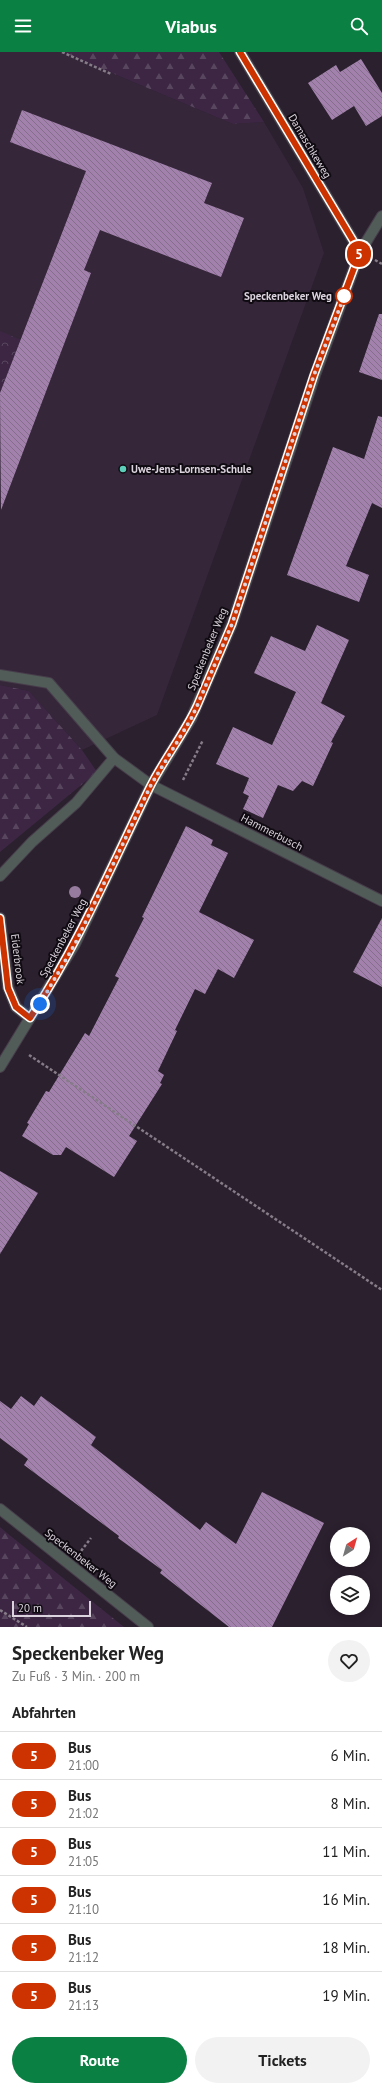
<!DOCTYPE html>
<html lang="de">
<meta charset="utf-8">
<style>
:root{--surface:#fff;--page:#f2f2f2;--text:#222;--muted:#767676;--line:#e0e0e0;--accent:#0b8043}
body{margin:0;font-family:"PT Sans",sans-serif;background:var(--page);color:var(--text);height:100vh;display:flex;flex-direction:column;font-size:15px;white-space:nowrap}
*{box-sizing:border-box;margin:0}
p{font-size:13px;color:var(--muted)}
.icon{flex:none;width:22px;height:22px;fill:none;stroke:currentColor;stroke-width:2;stroke-linecap:round;stroke-linejoin:round}
.map{position:relative;height:1575px;overflow:hidden}
.side{display:flex;flex-direction:column;background:var(--surface);flex:1}
.side>*{flex:none}
.badge{padding:0 8px;border-radius:13px;font-size:14px;line-height:26px}
.needle{width:26px;rotate:37deg}
.buttons{position:absolute;left:330px;top:1475px;display:grid;gap:8px}
.buttons a{display:grid;place-items:center;width:40px;height:40px;border-radius:50%;background:var(--surface);box-shadow:0 2px 10px #0003;font-size:20px}
.scale{position:absolute;left:12px;bottom:10px;width:79px;box-sizing:border-box;padding-left:4px;border:2px solid #dbd3dd;border-top:0;font-size:11px;line-height:14px;white-space:nowrap;color:#dbd3dd;-webkit-text-stroke:3px #100b12;paint-order:stroke}
.you{position:absolute;width:20px;height:20px;margin:-10px;border:3px solid #fff;border-radius:50%;background:#1a73e8;box-shadow:0 0 0 6px #1a73e833}
.map>.badge{position:absolute;translate:-50% -50%;box-shadow:0 0 0 2px #fff}
h2{padding:0 12px;font-size:15px;line-height:36px}
.round{display:grid;place-items:center;flex:none;width:42px;height:42px;border-radius:21px;background:var(--page)}
.summary{display:flex;align-items:center;justify-content:space-between;height:68px;padding:0 12px}
h1{font-size:19px;font-weight:700;line-height:30px}
.action{display:flex;gap:8px;margin-top:auto;padding:8px 12px}
.action a{flex:1;height:46px;border-radius:24px;background:var(--accent);color:#fff;font-size:16px;font-weight:700;line-height:46px;text-align:center}
.action a+a{background:var(--page);color:var(--text)}
ul{padding:0;list-style:none}
li{display:flex;align-items:center;gap:12px;height:48px;padding:0 12px;border-top:1px solid var(--line)}
li div{flex:1}
li b{display:block;font-size:15px}
li em{font-style:normal}
li .badge{min-width:44px;font-weight:700;text-align:center}
header{display:flex;justify-content:space-between;align-items:center;height:52px;padding:0 12px;background:var(--accent);color:#fff;font-size:18px;font-weight:700}
.map>svg:first-child{display:block}
</style>
<header><svg class="icon" aria-label="menu" viewBox="0 0 24 24"><path d="M4 6h16M4 12h16M4 18h16"/></svg>Viabus<svg class="icon" aria-label="search" viewBox="0 0 24 24"><circle cx="10" cy="10" r="6"/><path d="M15 15l6 6"/></svg></header>
<div class="map">
<svg width="382" height="1575" viewBox="0 0 382 1575">
<defs>
<pattern id="forest-firs" width="22" height="20" patternUnits="userSpaceOnUse"><rect width="22" height="20" fill="#3c2643"/><path d="M5 1l3.5 6h-7zM16 11l3.5 6h-7z" fill="#58455e"/></pattern>
<pattern id="park-crowns" width="20" height="18" patternUnits="userSpaceOnUse"><rect width="20" height="18" fill="#3c2643"/><path d="M2 6a3 3 0 1 1 6 0M12 15a3 3 0 1 1 6 0" fill="none" stroke="#58455e"/></pattern>
<pattern id="building-back-hatch" width="6" height="6" patternUnits="userSpaceOnUse"><rect width="6" height="6" fill="#a282ac"/><path d="M-1 5l2 2M0 0l6 6M5-1l2 2" fill="none" stroke="#856e8c"/></pattern>
</defs>
<rect width="100%" height="100%" fill="#2b202e"/>
<path fill="#35263a" d="M0 0H62L233 72 264 70 303 136 324 201 157 663 82 698 29 639 0 633Z"/>
<g fill="url(#forest-firs)">
<path d="M62 0H219L264 70 233 72Z"/>
<path d="M0 633 29 639 82 698 97 720 0 800Z"/>
<path d="M0 1475 7 1481 124 1575H0Z"/>
</g>
<path fill="url(#park-crowns)" d="M0 279 21 288 0 341Z"/>
<g fill="url(#building-back-hatch)">
<path d="M361 7 382 41V64L366 74 354 54 332 68 308 31 336 13 340 20Z"/>
<path d="M22 58 212 131 204 151 244 166 221 225 100 178 84 218 91 221 1 458 0 341 86 119 10 90Z"/>
<path d="M379 262H382V328L359 320Z"/>
<path d="M378 364 382 365V456L372 451 346 514 369 523 359 550 287 523 333 395 364 407Z"/>
<path d="M317 573 349 588 321 651 345 664 331 690 333 691 313 734 302 729 293 739 278 733 263 766 243 757 249 744 243 741 249 726 216 712 233 675 272 693 296 640 254 621 271 584 305 599Z"/>
<path d="M186 774 213 788 211 793 228 801 199 860 254 888 234 926 218 917 205 942 195 937 175 978 177 979 158 1019 164 1023 160 1031 162 1032 129 1084 137 1089 114 1125 66 1095 61 1103H53L22 1084 29 1072 27 1071 46 1039 49 1040 85 981 89 984 119 926 115 924 144 866 142 865Z"/>
<path d="M382 866V935L353 920Z"/>
<path d="M0 1119 38 1141 0 1202Z"/>
<path d="M21 1344 34 1354 41 1344 96 1385 91 1393 200 1478 206 1470 236 1492 262 1440 324 1471 272 1575H229L160 1521 162 1518 118 1486 119 1484 24 1413 28 1407 0 1386V1349L11 1357Z"/>
</g>
<g fill="none" stroke-linecap="round" stroke-linejoin="round">
<defs>
<g id="minor">
<path d="M240 0 360 200"/>
<path d="M0 623 49 631 114 706"/>
<path d="M0 824 32 790 76 751 114 706 151 733 382 849"/>
<path d="M0 866 8 935 16 955 30 966"/>
<path d="M0 1015 75 892 151 733 191 667 232 572 315 323 360 200 382 164"/>
<path d="M0 1457 148 1575"/>
</g>
</defs>
<use href="#minor" stroke="#473d4a" stroke-width="12"/>
<g stroke="#857c88" stroke-width="2.5" stroke-dasharray="3 2" stroke-linecap="butt">
<path d="M62 0 111 22"/>
<path d="M375 208 382 212"/>
<path d="M183 728 203 688"/>
<path d="M29 1003 382 1238"/>
<path d="M81 1499 91 1486"/>
<path d="M0 1558 27 1575"/>
</g>
<use href="#minor" stroke="#515c59" stroke-width="10"/>
</g>
<circle fill="#977c9f" cx="75" cy="840" r="6"/>
<g fill="none" stroke-linecap="round" stroke-linejoin="round">
<defs>
<path id="line" d="M0 866 8 936 16 955 30 966C78 893 112 813 150 735 164 707 184 682 197 654L232 572 314 323 360 200 240 0"/>
</defs>
<use href="#line" stroke="#fff" stroke-width="9"/>
<use href="#line" stroke="#c30" stroke-width="6"/>
<path stroke="#dbd3dd" stroke-width="4" stroke-dasharray="0 7.2" d="M40 952 75 892 151 733 191 667 197 654 232 572 314 323 345 242 344 244"/>
</g>
<circle fill="#fff" stroke="#c30" stroke-width="2" cx="344" cy="244" r="8"/>
<circle fill="#5dceb9" stroke="#100b12" stroke-width="1.5" cx="123" cy="417" r="4"/>
<g text-anchor="middle" dominant-baseline="central" stroke-width="4" stroke-linejoin="round" paint-order="stroke">
<g font-size="11" fill="#dbd3dd" stroke="#100b12">
<text transform="translate(310 94) rotate(59)">Damaschkeweg</text>
<text transform="translate(207 597) rotate(-68)">Speckenbeker Weg</text>
<text transform="translate(272 780) rotate(27)">Hammerbusch</text>
<text transform="translate(63 886) rotate(-62)">Speckenbeker Weg</text>
<text transform="translate(18 907) rotate(83)">Eiderbrook</text>
<text transform="translate(81 1506) rotate(38)">Speckenbeker Weg</text>
</g>
<g font-size="11" font-weight="bold" fill="#dbd3dd" stroke="#100b12" text-anchor="end">
<text x="332" y="244">Speckenbeker Weg</text>
</g>
<g font-size="11" font-weight="bold" fill="#dbd3dd" stroke="#100b12" text-anchor="start">
<text x="131" y="417">Uwe-Jens-Lornsen-Schule</text>
</g>
</g>
</svg>
<div class="buttons">
<a><svg class="needle" viewBox="-14 -14 28 28"><path d="M0-13l5 13h-10z" fill="#e53935"/><path d="M0 13l5-13h-10z" fill="#767676"/></svg></a>
<a><svg class="icon" aria-label="layers" viewBox="0 0 24 24"><path d="M12 4l9 5-9 5-9-5zM3 14l9 5 9-5"/></svg></a>
</div>
<div class="scale">20 m</div>
<div class="you" style="left:40px;top:952px"></div>
<b class="badge" style="left:359px;top:202px;background:#c30;color:#fff">5</b>
</div>
<section class="side">
<div class="summary"><div><h1>Speckenbeker Weg</h1><p>Zu Fuß · 3 Min. · 200 m</p></div><a class="round"><svg class="icon" aria-label="heart" viewBox="0 0 24 24"><path d="M12 20l-8-8c-3-5 5-10 8-4 3-6 11-1 8 4z"/></svg></a></div>
<h2>Abfahrten</h2>
<ul>
<li><span class="badge" style="background:#c30;color:#fff">5</span><div><b>Bus</b><p>21:00</p></div><em>6 Min.</em></li>
<li><span class="badge" style="background:#c30;color:#fff">5</span><div><b>Bus</b><p>21:02</p></div><em>8 Min.</em></li>
<li><span class="badge" style="background:#c30;color:#fff">5</span><div><b>Bus</b><p>21:05</p></div><em>11 Min.</em></li>
<li><span class="badge" style="background:#c30;color:#fff">5</span><div><b>Bus</b><p>21:10</p></div><em>16 Min.</em></li>
<li><span class="badge" style="background:#c30;color:#fff">5</span><div><b>Bus</b><p>21:12</p></div><em>18 Min.</em></li>
<li><span class="badge" style="background:#c30;color:#fff">5</span><div><b>Bus</b><p>21:13</p></div><em>19 Min.</em></li>
</ul>
<div class="action"><a>Route</a><a>Tickets</a></div>
</section>
